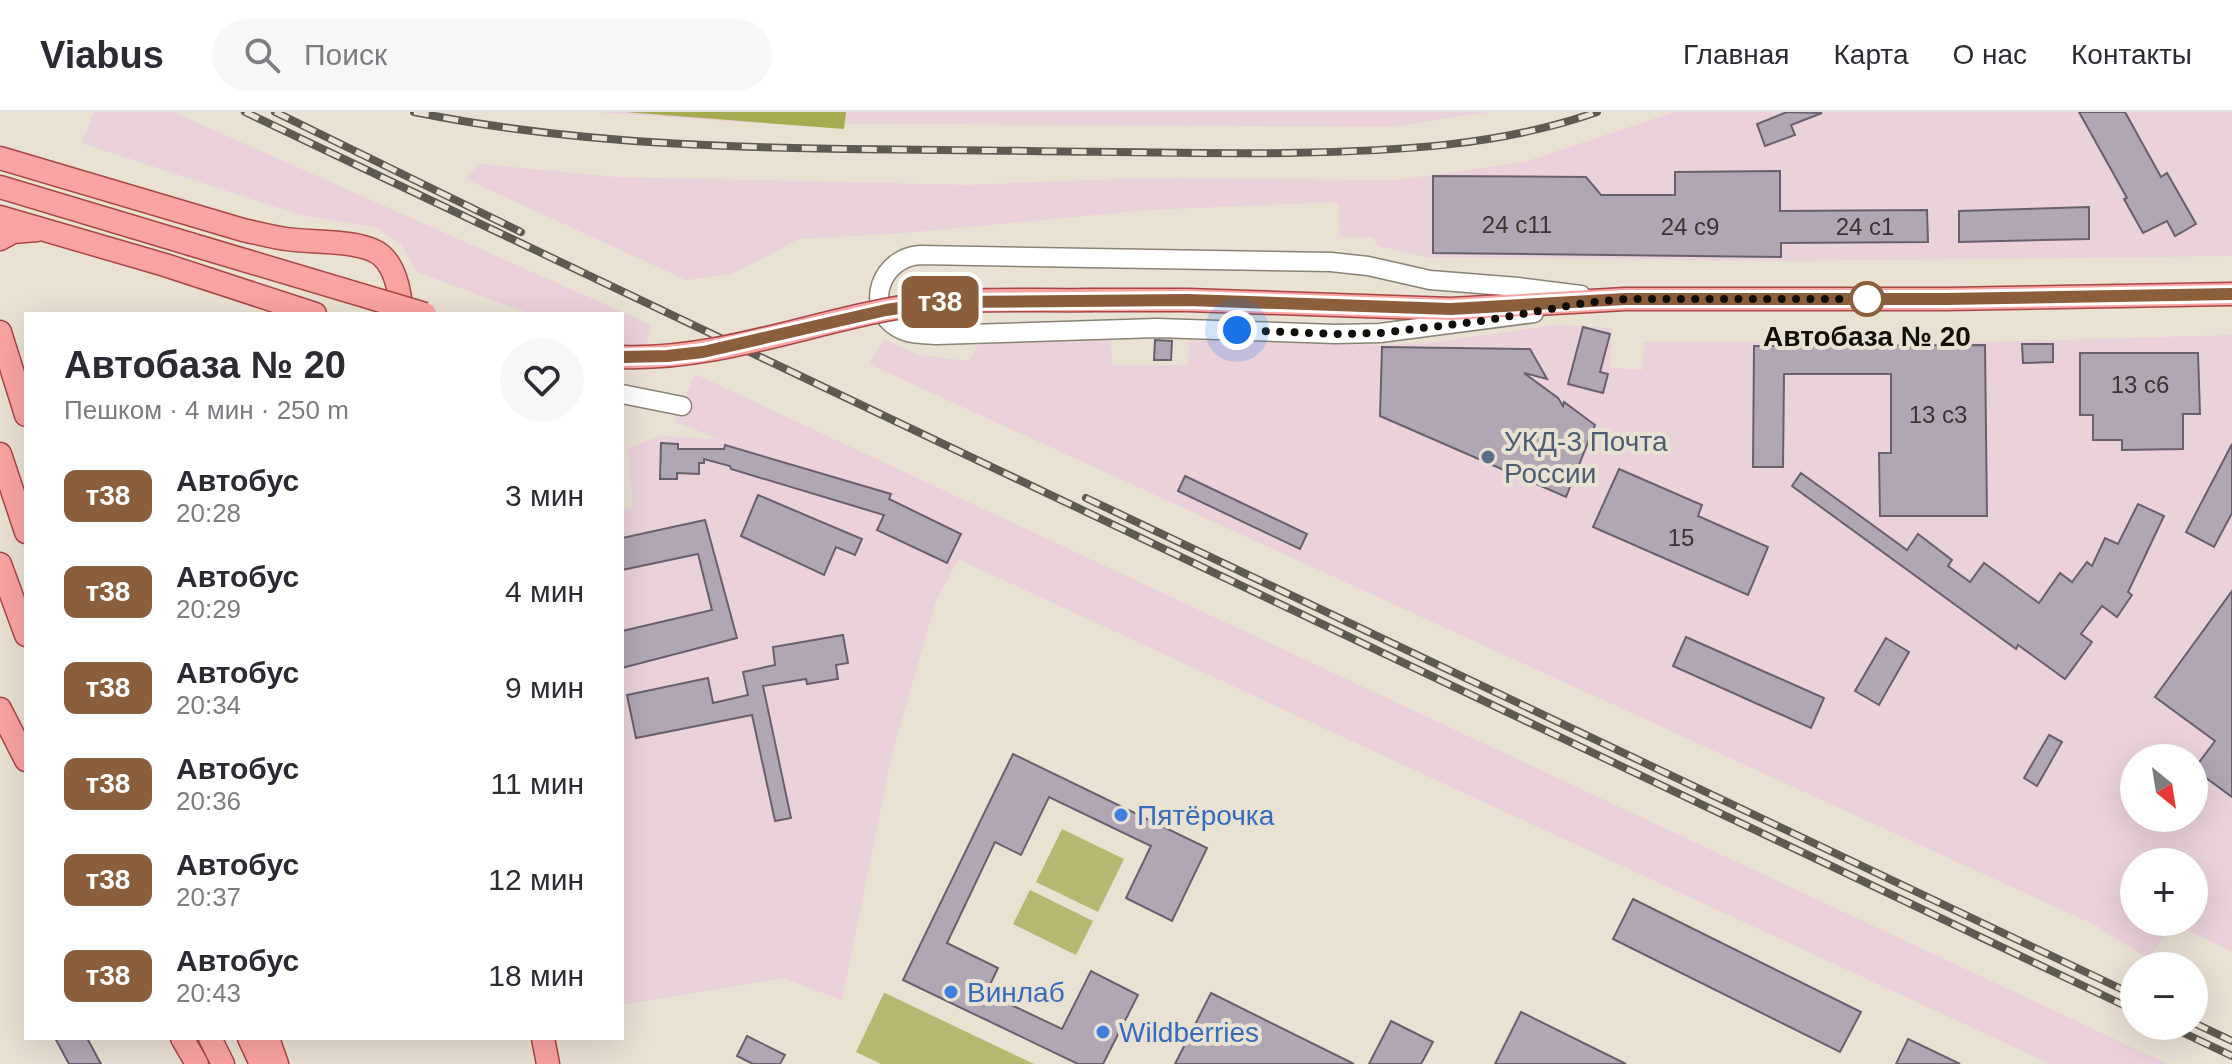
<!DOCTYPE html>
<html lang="ru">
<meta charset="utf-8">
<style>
:root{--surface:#fff;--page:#f7f7f7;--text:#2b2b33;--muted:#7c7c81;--line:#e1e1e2}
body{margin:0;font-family:Helvetica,sans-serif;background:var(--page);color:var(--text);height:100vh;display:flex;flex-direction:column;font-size:30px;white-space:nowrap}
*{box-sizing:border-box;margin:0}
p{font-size:26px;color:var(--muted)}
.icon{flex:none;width:44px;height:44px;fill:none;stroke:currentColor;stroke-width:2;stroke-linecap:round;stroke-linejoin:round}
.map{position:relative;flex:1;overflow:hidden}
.details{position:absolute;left:24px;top:200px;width:600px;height:728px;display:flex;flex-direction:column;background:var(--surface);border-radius:0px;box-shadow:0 8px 32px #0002}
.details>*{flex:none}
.badge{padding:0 16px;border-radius:12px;font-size:28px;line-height:52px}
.needle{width:52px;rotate:150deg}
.controls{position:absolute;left:2120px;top:632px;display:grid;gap:16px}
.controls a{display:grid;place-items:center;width:88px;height:88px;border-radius:50%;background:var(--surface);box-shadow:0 8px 32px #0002;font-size:40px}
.you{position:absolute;width:40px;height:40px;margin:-20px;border:6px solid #fff;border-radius:50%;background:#1a73e8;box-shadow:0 0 0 12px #1a73e833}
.map>.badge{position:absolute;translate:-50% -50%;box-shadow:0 0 0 4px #fff}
.round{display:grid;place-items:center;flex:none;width:84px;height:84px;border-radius:42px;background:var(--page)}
.overview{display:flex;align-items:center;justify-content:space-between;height:136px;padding:0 40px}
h1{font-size:38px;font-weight:600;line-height:60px}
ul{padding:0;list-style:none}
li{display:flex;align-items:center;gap:24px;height:96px;padding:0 40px}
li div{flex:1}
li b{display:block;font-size:30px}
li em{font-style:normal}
li .badge{min-width:88px;font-weight:700;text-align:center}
header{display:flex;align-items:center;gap:48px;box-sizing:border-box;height:112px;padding:0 40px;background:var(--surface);border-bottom:2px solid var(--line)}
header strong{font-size:38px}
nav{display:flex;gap:44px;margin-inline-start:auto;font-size:28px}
.search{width:560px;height:72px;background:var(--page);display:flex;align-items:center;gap:20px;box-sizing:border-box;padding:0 28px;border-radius:44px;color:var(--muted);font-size:30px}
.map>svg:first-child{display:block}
</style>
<header>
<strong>Viabus</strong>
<div class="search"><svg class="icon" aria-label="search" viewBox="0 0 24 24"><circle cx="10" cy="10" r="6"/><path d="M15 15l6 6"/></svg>Поиск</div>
<nav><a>Главная</a><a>Карта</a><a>О нас</a><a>Контакты</a></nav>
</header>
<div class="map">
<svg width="2232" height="952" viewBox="0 0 2232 952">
<rect width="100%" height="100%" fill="#e9e1d2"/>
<g fill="#ead1da" fill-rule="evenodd">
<path d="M94 0H173L651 213 644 245 622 236V202H530L417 160 401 132 378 116 300 103 82 31Z"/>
<path d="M595 0H1488L1391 15 755 11Z"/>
<path d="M1675 0H2232V144L1781 149 1426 145 1378 134 1373 125H1340L1338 90 1147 98 904 121 799 127 732 162 686 168 466 67 479 52 616 65 967 73 1146 66 1396 68 1525 50Z"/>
<path d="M1556 213 1612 216 1610 256 1642 258 1644 230H1990L2232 223V840L2176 812 2147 846 2095 813 869 252 884 228 920 243 968 249 981 229 1111 228 1112 253H1188L1189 228 1380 233 1429 231ZM2134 646H2194V706H2134ZM2134 750H2194V810H2134Z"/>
<path d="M695 262 2168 952H2051L958 447 936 489 892 642 842 888 783 866 622 893V398L633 395 628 336 661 324 719 327 675 310Z"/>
</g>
<g fill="#b4b871">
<path d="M1062 717 1124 747 1098 800 1036 770Z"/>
<path d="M1030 778 1093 809 1076 843 1013 812Z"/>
<path d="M884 881H885L1034 952H881L856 940Z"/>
</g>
<path fill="#a6aa50" d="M625 0H846L844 17Z"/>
<g fill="#b1a6b4" stroke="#69606d" stroke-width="2">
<path d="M1787 0 1822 1 1791 13 1795 23 1765 34 1757 12Z"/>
<path d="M2079 0H2125L2161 65 2167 61 2196 112 2175 124 2167 109 2143 121 2124 87 2127 86Z"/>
<path d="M1780 59V99L1927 98 1928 130 1781 131V145L1433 141V64L1586 65 1601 83H1675V60Z"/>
<path d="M2089 95V127L1959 130V99Z"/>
<path d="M1583 215 1610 222 1600 260 1608 262 1603 281 1568 272Z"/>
<path d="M1155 228 1172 229 1171 248H1154Z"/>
<path d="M2022 232H2053V250L2023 251Z"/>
<path d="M1985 233 1987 404H1880L1879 341H1891V262H1784L1783 355H1753L1754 234Z"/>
<path d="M1382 235 1530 237 1547 267 1524 261 1558 286 1563 294 1564 290 1595 313 1566 385 1380 304Z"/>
<path d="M2080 241H2198L2200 302H2183V337L2122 338V328H2093V303H2080Z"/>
<path d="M661 331 678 332V337H724L725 333 891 382 889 387 961 422 947 451 877 418 884 403 731 357 730 354 704 347V351H699V362L677 361V367H660Z"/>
<path d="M2232 332V401L2214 435 2186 420Z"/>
<path d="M1619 357 1702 393 1698 404 1768 435 1748 483 1593 415Z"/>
<path d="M1801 361 1907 438 1918 422 1952 448 1948 454 1970 470 1984 451 2039 491 2060 461 2072 470 2087 450 2092 454 2105 426 2118 432 2138 392 2164 404 2128 480 2132 483 2117 505 2102 494 2081 522 2092 530 2065 567 2018 533 2016 537 1792 374Z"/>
<path d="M1185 364 1307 422 1300 437 1178 379Z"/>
<path d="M758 383 862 427 855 443 836 435 824 463 741 424Z"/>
<path d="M705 408 737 526 622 556V519L712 498 698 442 622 458V426Z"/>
<path d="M2232 479V685L2194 657 2215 629 2155 585Z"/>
<path d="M843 523 848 551 836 553 838 567 807 572 806 567 763 574 791 706 775 709 752 603 636 626 627 583 708 566 713 591 748 583 743 560 775 553 773 535Z"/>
<path d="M1686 525 1824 586 1811 616 1673 554Z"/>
<path d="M1886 526 1909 540 1879 593 1855 579Z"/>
<path d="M2049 623 2062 630 2037 674 2024 666Z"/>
<path d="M1013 642 1207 736 1172 809 1126 786 1151 734 1049 685 1021 743 995 730 947 831 998 856 986 881 1062 917 1091 859 1138 883 1103 952H1078L903 868Z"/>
<path d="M1633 787 1861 900 1840 940 1613 827Z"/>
<path d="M1211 881 1354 952H1175Z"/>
<path d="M1521 900 1626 952H1495Z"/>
<path d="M1391 909 1433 930 1421 952H1369Z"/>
<path d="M747 924 785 943 780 952H753L737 944Z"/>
<path d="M55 926H87L101 952H69Z"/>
<path d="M1908 927 1960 952H1896Z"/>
</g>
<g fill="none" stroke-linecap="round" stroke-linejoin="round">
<defs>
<g id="minor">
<path d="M1534 201 1380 221 1336 222 1157 216 936 223C924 222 910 223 898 216 862 195 882 145 920 143L1331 150 1368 154 1430 168 1518 175 1581 183"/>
<path d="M622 282 682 294"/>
</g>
<g id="major">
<path d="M0 46 243 118C257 121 272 125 286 127 311 131 364 127 382 144 397 158 400 183 402 202"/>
<path d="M0 75 190 132"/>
<path d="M0 105 165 153 315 202"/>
<path d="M0 127 13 120 37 118"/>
<path d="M1092 188H1188L1451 197 1625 187H1946L2232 182"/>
<path d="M0 220 26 303"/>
<path d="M0 342 26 420"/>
<path d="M0 452 26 523"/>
<path d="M0 597 26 648"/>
<path d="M182 926 197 952"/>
<path d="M210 926 223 952"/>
<path d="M249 926 261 952"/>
<path d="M268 926 277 952"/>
<path d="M543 926 548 952"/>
</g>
</defs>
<use href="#minor" stroke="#8a8375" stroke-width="21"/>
<use href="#major" stroke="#a74845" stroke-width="25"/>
<use href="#minor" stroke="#fff" stroke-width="18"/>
<use href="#major" stroke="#faa3a3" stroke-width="22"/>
<defs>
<g id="rail">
<path d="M245 0 2134 898"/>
<path d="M275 0 521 120"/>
<path d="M414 0C616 41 823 36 1028 39 1114 40 1201 42 1288 41 1393 39 1497 35 1597 0"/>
<path d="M1086 386 2134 883"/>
<path d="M2194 911 2232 929"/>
<path d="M2169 914 2232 944"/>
</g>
</defs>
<use href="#rail" stroke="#5e5a51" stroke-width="8"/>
<use href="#rail" stroke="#e9e1d2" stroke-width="5" stroke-dasharray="15" stroke-linecap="butt"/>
<defs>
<g id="major-bridge">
<path d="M190 132 425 202"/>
<path d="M622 245C712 248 798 215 885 198 953 184 1024 189 1092 188"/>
</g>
</defs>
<use href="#major-bridge" stroke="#a74845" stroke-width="25" stroke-linecap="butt"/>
<use href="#major-bridge" stroke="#faa3a3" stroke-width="22"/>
</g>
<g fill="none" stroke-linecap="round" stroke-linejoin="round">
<defs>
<path id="line" d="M622 245 667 244 703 240 886 198 941 190 1188 188 1451 197 1625 187H1946L2232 182"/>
</defs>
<use href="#line" stroke="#fff" stroke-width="18"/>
<use href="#line" stroke="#8b5e3c" stroke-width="12"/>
<path stroke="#120f0a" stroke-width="8" stroke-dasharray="0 14.4" d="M1237 218 1336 222 1380 221 1482 209 1584 191 1625 187H1867"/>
</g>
<circle fill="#fff" stroke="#8b5e3c" stroke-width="4" cx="1867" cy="187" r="16"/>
<circle fill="#5c6f8a" stroke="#e9e1d2" stroke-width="3" cx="1488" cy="345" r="8"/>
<g fill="#3f7fe0" stroke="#e9e1d2" stroke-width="3">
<circle cx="1121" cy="703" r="8"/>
<circle cx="951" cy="880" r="8"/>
<circle cx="1103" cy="920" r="8"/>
</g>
<g text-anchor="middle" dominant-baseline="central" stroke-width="8" stroke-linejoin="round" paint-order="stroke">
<g font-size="24" fill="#3a3534">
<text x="1517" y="112">24 с11</text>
<text x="1690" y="114">24 с9</text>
<text x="1865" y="114">24 с1</text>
<text x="2140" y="272">13 с6</text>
<text x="1938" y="302">13 с3</text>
<text x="1681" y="425">15</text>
</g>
<g font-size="28" font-weight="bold" fill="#120f0a" stroke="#e9e1d2">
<text x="1867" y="224">Автобаза № 20</text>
</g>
<g font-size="28" fill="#4e5e75" stroke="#e9e1d2" text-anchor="start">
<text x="1504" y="329">УКД-3 Почта<tspan x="1504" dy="32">России</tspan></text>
</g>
<g font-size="28" fill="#366cbe" stroke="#e9e1d2" text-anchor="start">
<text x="1137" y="703">Пятёрочка</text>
<text x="967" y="880">Винлаб</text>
<text x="1119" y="920">Wildberries</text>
</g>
</g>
</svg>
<div class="controls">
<a><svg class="needle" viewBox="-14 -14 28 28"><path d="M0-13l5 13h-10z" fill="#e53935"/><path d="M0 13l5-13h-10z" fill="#7c7c81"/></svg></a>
<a>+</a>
<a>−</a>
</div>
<div class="you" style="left:1237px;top:218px"></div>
<b class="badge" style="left:940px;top:190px;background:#8b5e3c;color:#fff">т38</b>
<section class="details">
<div class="overview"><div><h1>Автобаза № 20</h1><p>Пешком · 4 мин · 250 m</p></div><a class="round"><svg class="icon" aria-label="heart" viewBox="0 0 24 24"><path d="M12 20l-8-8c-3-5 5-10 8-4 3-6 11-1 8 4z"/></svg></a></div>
<ul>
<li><span class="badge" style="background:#8b5e3c;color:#fff">т38</span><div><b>Автобус</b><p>20:28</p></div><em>3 мин</em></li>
<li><span class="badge" style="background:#8b5e3c;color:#fff">т38</span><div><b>Автобус</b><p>20:29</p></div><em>4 мин</em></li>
<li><span class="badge" style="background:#8b5e3c;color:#fff">т38</span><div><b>Автобус</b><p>20:34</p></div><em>9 мин</em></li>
<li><span class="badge" style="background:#8b5e3c;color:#fff">т38</span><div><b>Автобус</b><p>20:36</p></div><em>11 мин</em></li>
<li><span class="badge" style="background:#8b5e3c;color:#fff">т38</span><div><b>Автобус</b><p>20:37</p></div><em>12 мин</em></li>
<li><span class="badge" style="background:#8b5e3c;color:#fff">т38</span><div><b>Автобус</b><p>20:43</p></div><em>18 мин</em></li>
</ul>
</section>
</div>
